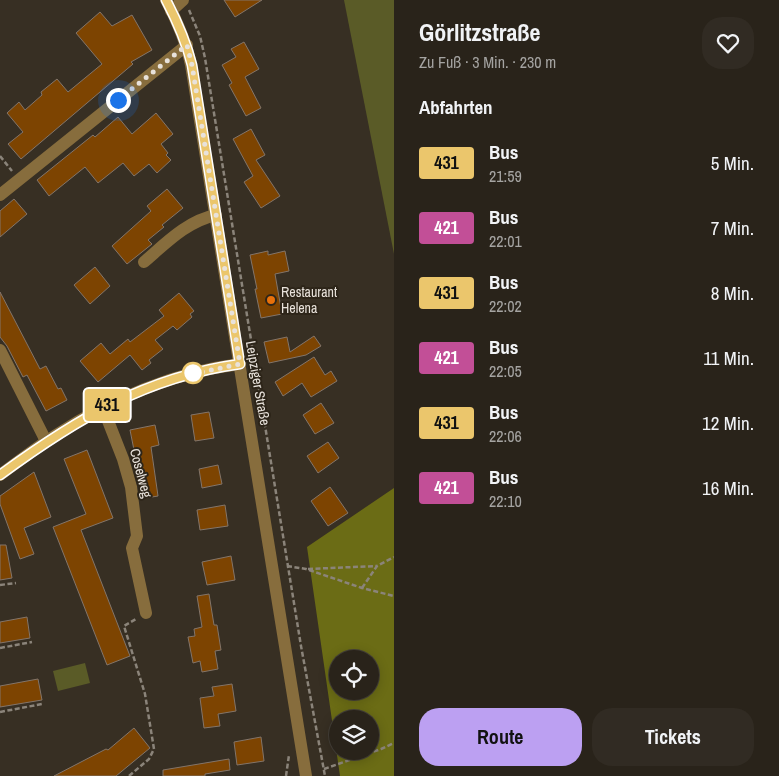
<!DOCTYPE html>
<html lang="de">
<meta charset="utf-8">
<style>
:root{--surface:#29231a;--page:#312b23;--text:#f1f3f6;--muted:#a5a4a2;--line:#454039;--accent:#bca0f2}
body{margin:0;font-family:"Archivo Narrow",sans-serif;background:var(--page);color:var(--text);height:100vh;display:flex;flex-direction:column;font-size:19px;white-space:nowrap}
*{box-sizing:border-box;margin:0}
p{font-size:16px;color:var(--muted)}
.icon{flex:none;width:28px;height:28px;fill:none;stroke:currentColor;stroke-width:2;stroke-linecap:round;stroke-linejoin:round}
.map{position:relative;flex:1;overflow:hidden}
.details{display:flex;flex-direction:column;background:var(--surface);width:385px}
.details>*{flex:none}
.badge{padding:0 10px;border-radius:4px;font-size:18px;line-height:32px}
.tools{position:absolute;left:329px;top:650px;display:grid;gap:10px}
.tools a{display:grid;place-items:center;width:50px;height:50px;border-radius:50%;background:var(--surface);box-shadow:0 2px 12px #0003,0 0 0 1px var(--line);font-size:25px}
.you{position:absolute;width:25px;height:25px;margin:-12px;border:4px solid #fff;border-radius:50%;background:#1a73e8;box-shadow:0 0 0 8px #1a73e833}
.map>.badge{position:absolute;translate:-50% -50%;box-shadow:0 0 0 2px #fff}
h2{padding:0 25px;font-size:19px;line-height:45px}
.round{display:grid;place-items:center;flex:none;width:52px;height:52px;border-radius:20px;background:var(--page)}
.head{display:flex;align-items:center;justify-content:space-between;height:85px;padding:0 25px}
h1{font-size:24px;font-weight:700;line-height:38px}
.action{display:flex;gap:10px;margin-top:auto;padding:10px 25px}
.action a{flex:1;height:58px;border-radius:20px;background:var(--accent);color:#111;font-size:20px;font-weight:700;line-height:58px;text-align:center}
.action a+a{background:var(--page);color:var(--text)}
ul{padding:0;list-style:none}
li{display:flex;align-items:center;gap:15px;height:65px;padding:0 25px}
li div{flex:1}
li b{display:block;font-size:19px}
li em{font-style:normal}
li .badge{min-width:55px;font-weight:700;text-align:center}
main{display:flex;flex:1;min-height:0}
.map>svg:first-child{display:block}
</style>
<main>
<div class="map">
<svg width="394" height="776" viewBox="0 0 394 776">
<rect width="100%" height="100%" fill="#372f23"/>
<g fill="#5a5b27">
<path d="M344 0H394V254Z"/>
<path d="M85 663 90 683 58 691 53 671Z"/>
</g>
<path fill="#6b6c15" fill-rule="evenodd" d="M394 488V776H340L307 547ZM338 659H370V691H338ZM338 719H370V751H338Z"/>
<g fill="#7d4401" stroke="#83756a">
<path d="M224 0H262L235 17Z"/>
<path d="M100 12 112 26 132 15 152 50 131 62 133 64 21 159 8 144 23 132 7 113 19 102 25 110 42 95 41 92 57 79 68 92 102 64 76 33Z"/>
<path d="M244 42 259 69 245 77 261 108 246 116 229 85 232 83 222 65 236 57 231 49Z"/>
<path d="M156 113 173 134 161 144 168 153 166 155 171 160 157 173 149 164 134 176 123 163 98 183 85 167 49 196 37 180 93 135 95 137 118 117 132 134Z"/>
<path d="M251 129 265 155 256 160 280 196 261 208 244 182 253 176 233 139Z"/>
<path d="M167 189 183 208 162 225 164 227 148 240 152 244 127 264 112 246 151 211 147 206Z"/>
<path d="M14 199 27 214 0 237V211Z"/>
<path d="M268 251V255L285 251 289 271 275 274 282 314 261 318 255 289H257L250 255Z"/>
<path d="M95 267 110 286 90 304 74 285Z"/>
<path d="M0 292 40 369 46 366 58 389 61 388 67 400 46 411 27 375 23 377 7 346 0 337Z"/>
<path d="M179 293 194 311 190 314 192 317 177 330 173 326 155 340 163 349 149 360 151 363 142 370 130 355 98 382 80 361 101 343 110 354 128 339 130 342 164 316 159 310Z"/>
<path d="M314 336 321 346 306 355 269 363 264 342 287 337 290 352Z"/>
<path d="M314 357 325 375 331 371 337 381 311 397 302 383 283 396 275 382Z"/>
<path d="M321 403 334 423 315 434 303 415Z"/>
<path d="M209 412 214 438 195 441 191 415Z"/>
<path d="M155 425 159 445 151 447 158 496 146 498 138 449 134 450 130 430Z"/>
<path d="M328 442 339 458 318 473 307 456Z"/>
<path d="M87 450 113 518 81 530 130 656 107 665 53 527 86 514 64 459Z"/>
<path d="M218 465 222 484 202 488 199 469Z"/>
<path d="M34 472 51 517 24 528 34 554 20 559 0 504V496Z"/>
<path d="M330 487 348 513 328 526 311 501Z"/>
<path d="M225 505 228 526 200 530 197 510Z"/>
<path d="M0 545H6L12 578 0 580Z"/>
<path d="M231 556 235 580 207 585 202 562Z"/>
<path d="M209 594 214 625H217L221 650 215 651 218 669 202 672 200 661 193 663 188 637 195 636 194 629 202 627 197 596Z"/>
<path d="M27 617 30 638 0 643V622Z"/>
<path d="M38 679 42 700 0 707V686Z"/>
<path d="M232 684 236 711 218 714 220 726 204 728 200 698 214 696 212 687Z"/>
<path d="M134 728 150 748 116 776H54L106 749 108 750Z"/>
<path d="M261 737 264 761 237 765 234 742Z"/>
<path d="M229 759 230 770 205 774V776H163V770Z"/>
</g>
<g fill="none" stroke-linecap="round" stroke-linejoin="round">
<g stroke="#8b847a" stroke-width="2.5" stroke-dasharray="5 2.5" stroke-linecap="butt">
<path d="M189 10 200 36 205 58 301 646 325 776"/>
<path d="M0 156 12 171"/>
<path d="M287 566 306 569 362 588 394 596"/>
<path d="M308 569 377 566"/>
<path d="M0 585 16 583"/>
<path d="M362 588 377 566 394 557"/>
<path d="M0 648 32 642"/>
<path d="M0 712 42 704"/>
<path d="M324 769 381 749 394 743"/>
<path d="M129 776 149 759 154 749 145 694 124 626 136 619"/>
<path d="M286 776 289 755"/>
</g>
<g stroke="#876d3d" stroke-width="12">
<path d="M166 0C177 21 186 41 191 65L306 776"/>
<path d="M171 11 183 0"/>
<path d="M0 195 187 45"/>
<path d="M144 262C166 243 187 221 216 215"/>
<path d="M0 350 46 441"/>
<path d="M103 408 123 459 131 487 137 536 132 548 146 613"/>
<path d="M0 475C19 461 37 447 56 435 111 399 175 372 240 364"/>
</g>
</g>
<g fill="none" stroke-linecap="round" stroke-linejoin="round">
<defs>
<path id="line" d="M0 475C75 420 145 377 240 364L192 65C186 41 177 21 166 0"/>
</defs>
<use href="#line" stroke="#fff" stroke-width="11"/>
<use href="#line" stroke="#ebc66c" stroke-width="8"/>
<path stroke="#e8e2db" stroke-width="5" stroke-dasharray="0 9" d="M118 100 187 45 192 65 240 364 188 375 193 373"/>
</g>
<circle fill="#e8710a" stroke="#2d2519" stroke-width="2" cx="271" cy="300" r="5"/>
<circle fill="#fff" stroke="#ebc66c" stroke-width="2.5" cx="193" cy="373" r="10"/>
<g text-anchor="middle" dominant-baseline="central" stroke-width="4" stroke-linejoin="round" paint-order="stroke">
<g font-size="14" fill="#e8e2db" stroke="#2d2519" text-anchor="start">
<text x="281" y="292">Restaurant<tspan x="281" dy="16">Helena</tspan></text>
</g>
<g font-size="14" fill="#e8e2db" stroke="#2d2519">
<text transform="translate(258 383) rotate(80)">Leipziger Straße</text>
<text transform="translate(141 473) rotate(75)">Coselweg</text>
</g>
</g>
</svg>
<div class="tools">
<a><svg class="icon" aria-label="locate" viewBox="0 0 24 24"><circle cx="12" cy="12" r="6"/><path d="M12 2v4M12 18v4M2 12h4M18 12h4"/></svg></a>
<a><svg class="icon" aria-label="layers" viewBox="0 0 24 24"><path d="M12 4l9 5-9 5-9-5zM3 14l9 5 9-5"/></svg></a>
</div>
<div class="you" style="left:118px;top:100px"></div>
<b class="badge" style="left:107px;top:405px;background:#ebc66c;color:#111">431</b>
</div>
<section class="details">
<div class="head"><div><h1>Görlitzstraße</h1><p>Zu Fuß · 3 Min. · 230 m</p></div><a class="round"><svg class="icon" aria-label="heart" viewBox="0 0 24 24"><path d="M12 20l-8-8c-3-5 5-10 8-4 3-6 11-1 8 4z"/></svg></a></div>
<h2>Abfahrten</h2>
<ul>
<li><span class="badge" style="background:#ebc66c;color:#111">431</span><div><b>Bus</b><p>21:59</p></div><em>5 Min.</em></li>
<li><span class="badge" style="background:#c24f97;color:#fff">421</span><div><b>Bus</b><p>22:01</p></div><em>7 Min.</em></li>
<li><span class="badge" style="background:#ebc66c;color:#111">431</span><div><b>Bus</b><p>22:02</p></div><em>8 Min.</em></li>
<li><span class="badge" style="background:#c24f97;color:#fff">421</span><div><b>Bus</b><p>22:05</p></div><em>11 Min.</em></li>
<li><span class="badge" style="background:#ebc66c;color:#111">431</span><div><b>Bus</b><p>22:06</p></div><em>12 Min.</em></li>
<li><span class="badge" style="background:#c24f97;color:#fff">421</span><div><b>Bus</b><p>22:10</p></div><em>16 Min.</em></li>
</ul>
<div class="action"><a>Route</a><a>Tickets</a></div>
</section>
</main>
